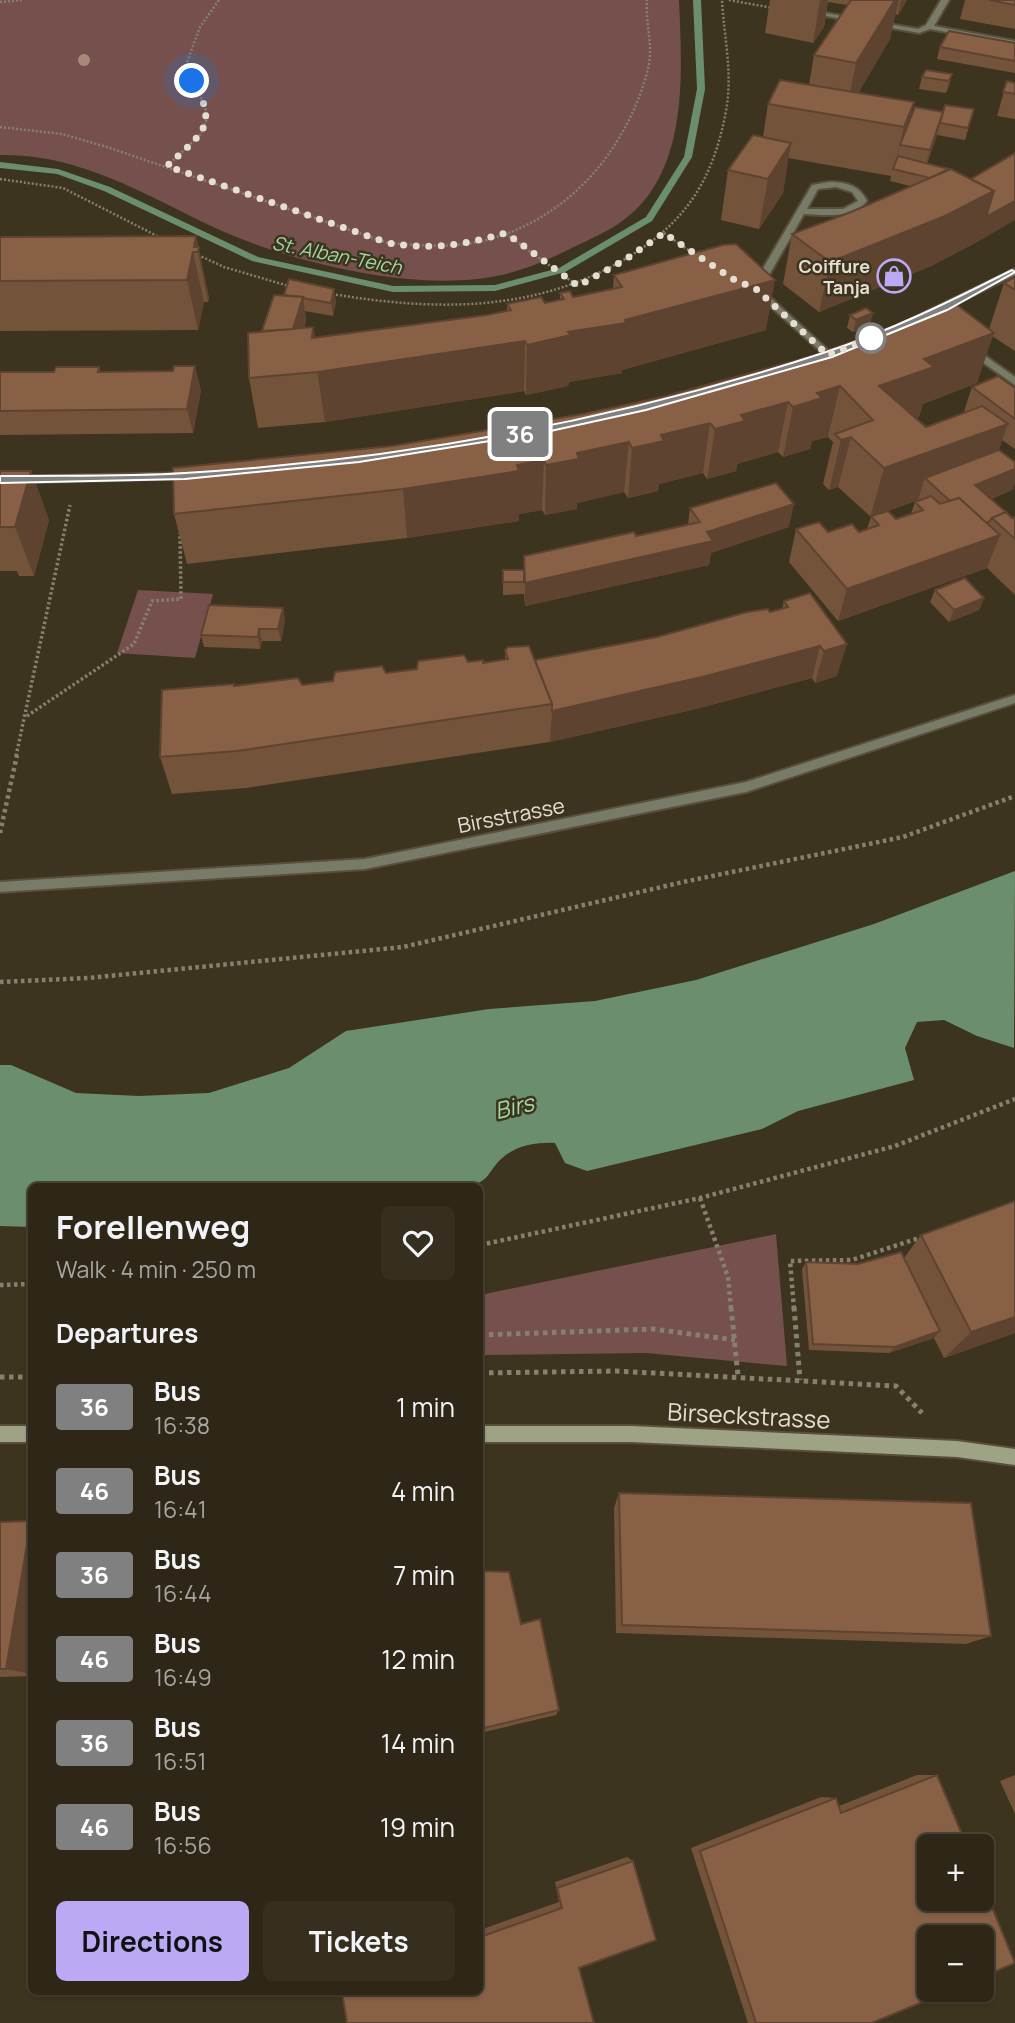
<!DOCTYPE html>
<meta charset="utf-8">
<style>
:root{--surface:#2e2717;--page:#362f20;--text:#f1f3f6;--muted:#a7a5a1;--line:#494436;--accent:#bca9f5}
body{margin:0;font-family:Manrope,sans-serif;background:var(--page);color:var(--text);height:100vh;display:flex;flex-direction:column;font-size:26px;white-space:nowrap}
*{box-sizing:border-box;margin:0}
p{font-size:23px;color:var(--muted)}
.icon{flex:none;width:38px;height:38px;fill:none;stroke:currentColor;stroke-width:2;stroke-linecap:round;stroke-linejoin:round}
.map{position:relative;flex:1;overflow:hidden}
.details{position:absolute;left:28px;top:1183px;width:455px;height:812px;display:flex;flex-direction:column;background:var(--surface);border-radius:10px;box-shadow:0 2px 5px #0004,0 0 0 2px var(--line)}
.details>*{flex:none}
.badge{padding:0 14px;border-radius:5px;font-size:24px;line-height:46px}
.tools{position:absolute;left:917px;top:1834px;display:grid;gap:14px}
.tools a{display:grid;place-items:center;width:77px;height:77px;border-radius:10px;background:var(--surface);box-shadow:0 2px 5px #0004,0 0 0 2px var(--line);font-size:35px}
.you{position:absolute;width:35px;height:35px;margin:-18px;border:5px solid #fff;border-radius:50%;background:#1a73e8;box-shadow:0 0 0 10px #1a73e833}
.map>.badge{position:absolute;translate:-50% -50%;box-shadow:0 0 0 4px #fff}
h2{padding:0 28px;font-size:26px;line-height:63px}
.round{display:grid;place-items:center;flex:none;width:74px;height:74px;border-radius:10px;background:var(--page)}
.headline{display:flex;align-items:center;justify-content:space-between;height:119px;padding:0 28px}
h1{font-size:33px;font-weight:700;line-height:52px}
.action{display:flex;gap:14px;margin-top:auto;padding:14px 28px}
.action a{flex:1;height:80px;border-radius:10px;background:var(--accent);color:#111;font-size:28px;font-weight:700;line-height:80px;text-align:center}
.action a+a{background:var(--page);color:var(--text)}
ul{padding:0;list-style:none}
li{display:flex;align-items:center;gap:21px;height:84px;padding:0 28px}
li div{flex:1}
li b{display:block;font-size:26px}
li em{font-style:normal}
li .badge{min-width:77px;font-weight:700;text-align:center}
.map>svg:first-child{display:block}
</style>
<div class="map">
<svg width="1015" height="2023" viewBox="0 0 1015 2023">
<rect width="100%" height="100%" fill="#3d341f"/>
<g fill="#76504c">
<path d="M0 0H679C682 74 690 177 618 224 605 233 590 239 576 246 552 258 528 269 502 275 416 294 287 262 209 225 143 193 76 153 0 155Z"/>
<path d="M138 590 213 594 195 658 117 653Z"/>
<path d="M776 1234 787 1366 646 1353 480 1355V1295Z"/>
</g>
<path fill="#6b8f6e" d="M1015 871 1014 1048 977 1036 944 1020 917 1022 905 1048 914 1080 798 1111 762 1129 587 1171 565 1163 555 1143C536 1142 512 1146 498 1162 486 1176 489 1180 470 1186H32L31 1227 0 1226V1065H11L76 1093 139 1096 209 1093 289 1068 346 1031 489 1009 595 1001 696 980 874 924Z"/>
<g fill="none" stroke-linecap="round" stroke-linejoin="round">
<path fill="#6b8f6e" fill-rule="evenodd" d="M693 0H701L705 89 692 157 652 221 565 272 495 291 393 292 252 261 104 191 57 174 0 168V162L58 169 110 187 258 257 393 286 495 285 559 268 646 217 684 157 697 89Z"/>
<defs>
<g id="minor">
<path d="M941 0H949L934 26 1015 41V45L930 29 919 33 804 12 808 10 918 29 926 25Z"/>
<path d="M829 182C846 182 859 185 867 201 852 219 826 215 804 214L761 289 831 353 833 355 828 358 751 289 812 185ZM836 187 852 192 858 201 843 209H807L818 189Z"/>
<path d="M968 348H974L1015 377V385L968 352Z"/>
</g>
<g id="tertiary">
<path d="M1015 269V275L909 326 901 324Z"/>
<path d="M191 473 196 476 195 478 0 483V477Z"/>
<path d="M1015 695V703L746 792 365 869 0 892V882L365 859 746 782Z"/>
</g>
<g id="secondary">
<rect x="0" y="1426" width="32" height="16"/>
<path d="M480 1426H631L957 1441 1015 1449V1465L957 1457 631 1442H480Z"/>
</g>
</defs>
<use href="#minor" stroke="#584f3c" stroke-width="4"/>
<use href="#tertiary" stroke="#584f3c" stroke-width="4"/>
<use href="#secondary" stroke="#584f3c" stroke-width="4"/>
<g stroke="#87806f" stroke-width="2.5" stroke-dasharray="2 2" stroke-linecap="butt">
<path d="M729 0 773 8"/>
<path d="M0 2 23 0"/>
<path d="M0 127 62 134 107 147 388 243C418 245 448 248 478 242 565 223 626 153 648 69 654 47 645 23 647 0"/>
<path d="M167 166 201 134 208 116 187 62 200 27 219 0"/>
<path d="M0 179 63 188 161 238"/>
<path d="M664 233 697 256"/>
<path d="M506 234 578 286"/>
<path d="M198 255 224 267 292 287"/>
<path d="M332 294C435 311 533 313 625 259 686 223 713 180 726 111 733 74 724 37 722 0"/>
</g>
<g stroke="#87806f" stroke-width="3.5" stroke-dasharray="2.5 2.5" stroke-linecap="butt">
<path d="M27 716 134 644 152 601 181 599 180 533"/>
<path d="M16 756 70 505"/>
</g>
<g stroke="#87806f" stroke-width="4.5" stroke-dasharray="3.5 3.5" stroke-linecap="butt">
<path d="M0 833 17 755"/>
<path d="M0 982 88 978 403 947 683 882 903 837 1015 796"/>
<path d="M700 1198 728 1277 731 1309"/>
<path d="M480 1245 700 1198 895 1146 1015 1099"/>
<path d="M0 1285 32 1284"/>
<path d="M794 1309 790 1261 852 1260 922 1237"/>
</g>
<g stroke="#87806f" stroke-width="5" stroke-dasharray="4.5 4.5" stroke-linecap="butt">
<path d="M731 1307 738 1376"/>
<path d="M794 1307 800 1380"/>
<path d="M480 1335 653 1329 735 1340"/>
<path d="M480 1373 616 1371 896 1386 922 1413"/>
<path d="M0 1377H32"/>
</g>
<use href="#minor" fill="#787b68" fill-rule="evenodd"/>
<use href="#tertiary" fill="#787b68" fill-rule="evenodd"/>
<use href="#secondary" fill="#9da384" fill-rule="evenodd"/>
</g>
<circle fill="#a7887b" cx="84" cy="60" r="6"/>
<g fill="#74533b" fill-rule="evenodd">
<path d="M770 0H907L898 15 895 14 890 39 858 93 914 102 908 126 943 112 974 109 965 140 937 135 927 164 958 172 971 179 1015 153 979 241 931 266 819 312 783 284 792 234 851 212 910 186 890 181 891 176 788 158 783 193 759 229 721 220 728 170 763 137 768 104 809 85 814 55 847 5 828 2 824 27 813 43 765 33Z"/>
<path d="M965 0H1015V29L960 19Z"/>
<path d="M1015 43V73L937 59 940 47Z"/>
<path d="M952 74 949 86 946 93 919 89 922 77Z"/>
<path d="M1007 81 1015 83V119L997 116Z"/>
<path d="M196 236 209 298 208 302H204L198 330 0 331V237Z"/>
<path d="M614 275 766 330 622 370V373L569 382 568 386 526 395 524 391 325 422 258 428 249 378 262 331 284 295 336 301 333 316 305 311 306 321 304 328 313 327 315 338 487 315 507 311V304L545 303 560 300V293L573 297 613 289Z"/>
<path d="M1015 277V351L992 336 977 383 923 404 919 417 916 418 926 427 966 412 964 411 972 387 1015 388V449L1002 440 999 450 1015 462V483L1012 490 991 499 1012 518 1015 517V595L987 568 838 621 789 562 796 529 828 532H859L867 529 871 517 838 487 829 490 823 484 833 442 828 437 812 441 810 449 783 457 778 452 737 464 736 471 707 479 703 473 659 484 658 491 628 498 624 492 577 503V509L545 515 542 510 519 514V521L407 538 187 564 174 514 392 446 583 414 989 329 1004 283ZM918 500 915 502 911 514 896 519 888 511Z"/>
<path d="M850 315 870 325 853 332 847 328Z"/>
<path d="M99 367 101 372 201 390 193 433 0 435V372H54Z"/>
<path d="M0 471H31L49 520 34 576H19L17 571H0Z"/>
<path d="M690 508 789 527 711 553 709 565 525 606 524 594 503 595V570H524V556L636 536 688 525Z"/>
<path d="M935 590 984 598 979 610 949 622 930 602Z"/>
<path d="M810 593 837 676 815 683 812 678 696 709 550 742 246 788 172 794 160 757 235 686 302 685 468 662 483 663 505 659V650L535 660 657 637 770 612 782 609 784 601Z"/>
<path d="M283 608 285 620 281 641H262L260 649 204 647 201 635Z"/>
<path d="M921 1235 1015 1333 944 1358 934 1338 889 1353 809 1350 802 1269 806 1262 858 1264 904 1258Z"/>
<path d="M619 1493 991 1636 966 1644 616 1633 614 1508Z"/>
<path d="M0 1522H32V1676L0 1677Z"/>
<path d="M480 1571 521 1624 559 1710 556 1715 480 1733Z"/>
<path d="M917 1775H937L872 2023H748L691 1848 821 1797 836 1798 839 1806Z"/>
<path d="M1015 1775V1814L1000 1781Z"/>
<path d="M627 1857 633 1861 480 1992V1930L559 1902 555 1882Z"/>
</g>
<g fill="#5e4330">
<path d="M820 0H828L824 27 813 43Z"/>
<path d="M895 0H899L890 39 846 112 856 63Z"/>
<path d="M902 0H907L898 15 900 3Z"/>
<path d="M952 74 949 86 946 93 949 81Z"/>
<path d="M914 102 903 145H900L895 169H894L904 127Z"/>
<path d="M943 112 937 135 923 174 930 150Z"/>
<path d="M791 143 783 193 759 229 768 179Z"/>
<path d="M994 191 979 241 931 266 819 312 830 262Z"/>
<path d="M1015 201V220L979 241 986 217Z"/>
<path d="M196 236 209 298 208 302 198 252 194 247Z"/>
<path d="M193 252 204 302 198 330 187 280Z"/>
<path d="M775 280 766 330 622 370V373L569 382 568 386 526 395 527 345 568 332 625 320Z"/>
<path d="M334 289 336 301 333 316 331 303Z"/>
<path d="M303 297 306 321 290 374 284 356Z"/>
<path d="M873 313 870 325 853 332 856 320Z"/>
<path d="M313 327 319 372 525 341 524 391 325 422 312 338Z"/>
<path d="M994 333 977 383 923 404 919 417 870 435 873 420 879 386 924 359Z"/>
<path d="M195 366 201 390 193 433 187 409Z"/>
<path d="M840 386 828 437 812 441 810 449 783 457 793 407 817 393Z"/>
<path d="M788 402 778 452 737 464 736 471 707 479 715 429 741 415Z"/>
<path d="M710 423 703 473 659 484 658 491 628 498 632 448 661 435Z"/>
<path d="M1008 424 990 474 925 478 918 500 870 518 884 468Z"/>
<path d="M851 437 838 487 829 490 841 440Z"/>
<path d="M629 442 624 492 577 503V509L545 515 546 465 577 453Z"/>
<path d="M544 460 542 510 519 514V521L407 538 403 489Z"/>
<path d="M1015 469V483L1012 490 966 508 975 485Z"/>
<path d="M31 471 49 520 34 576 15 527Z"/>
<path d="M794 504 789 527 711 553 709 565 525 606V583L707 532Z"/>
<path d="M990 521 983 541 1000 535 987 568 838 621 847 589 977 527Z"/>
<path d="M984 598 979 610 949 622 954 610Z"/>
<path d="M283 608 285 620 281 641 278 629Z"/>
<path d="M259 629 262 641 260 649 258 637Z"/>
<path d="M847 644 837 676 815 683 824 651Z"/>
<path d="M820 646 812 678 696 709 550 742 552 711Z"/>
<path d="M1015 1317V1333L944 1358 971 1332Z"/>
<path d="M940 1331 934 1338 889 1353 895 1347Z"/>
<path d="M31 1521 32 1522V1674L6 1669Z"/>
</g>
<g fill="#876045" stroke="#5e4330" stroke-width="2">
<path d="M851 0H895L856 63 814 55Z"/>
<path d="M989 0H1015V5Z"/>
<path d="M949 31 1015 43V61L940 47Z"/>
<path d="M926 70 952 74 949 81 922 77Z"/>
<path d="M780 80 914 102 904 127 768 104Z"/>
<path d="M1007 81 1015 83V94L1003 92Z"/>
<path d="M945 105 974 109 968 128 940 123Z"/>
<path d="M915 107 943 112 930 150 900 145Z"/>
<path d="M753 135 791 143 768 179 728 170Z"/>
<path d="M1015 153V201L986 217 994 191 971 179Z"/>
<path d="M898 156 949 169 930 178 893 169Z"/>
<path d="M951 169 994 191 945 216 830 262 792 234 851 212Z"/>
<path d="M196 236 194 247H199L198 252H193L187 280 0 281V237Z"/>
<path d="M736 244 775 280 625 320 626 323 568 332 571 335 527 345 525 341 318 372 249 378 248 333 313 327 312 338 487 315 511 310 507 304 541 297 545 303 564 299 560 293 570 291 573 297 622 287 614 275 723 245Z"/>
<path d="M1015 277V290L1004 283Z"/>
<path d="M289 279 334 289 331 303 302 298 303 297 284 295Z"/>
<path d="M274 295 303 297 293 329 262 331Z"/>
<path d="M957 305 994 333 924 359 934 367 879 386 926 427 982 406 1008 424 884 468 851 437 841 440 835 434 873 420 840 386 817 393 822 398 793 407 788 402 741 415 745 421 715 429 710 423 661 435 664 441 632 448 629 442 577 453 579 459 546 465 544 460 517 465 519 471 403 489 174 514 173 468 392 446 583 414 662 397 809 357Z"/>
<path d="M866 308 873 313 856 320 850 315Z"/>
<path d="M174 366H195L187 409 0 411V372H54L56 367H99L98 372 173 371Z"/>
<path d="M998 376 1015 388V419L972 387Z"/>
<path d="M999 450 1015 462V469L975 485 1006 512 992 518 990 521 986 523 959 498 950 501 925 478Z"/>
<path d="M0 471H31L15 527H0Z"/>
<path d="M776 483 794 504 707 532 713 541 525 583 524 556 634 532 636 536 700 522 690 508Z"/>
<path d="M931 496 940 504 959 498 1000 535 847 589 796 529 819 522 828 532 852 524 859 532 879 525 871 516 888 511 896 519 923 510 915 502Z"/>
<path d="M1006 512 1012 518 1015 517V539L992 518Z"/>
<rect x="503" y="570" width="21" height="12"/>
<path d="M965 578 984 598 954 610 935 590Z"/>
<path d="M810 593 847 644 824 651 820 646 702 677 552 711V704L535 660 657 637 747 612 768 609 770 612 788 607 784 601Z"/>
<path d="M209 605 283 608 278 629H259L258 637 201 635Z"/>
<path d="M529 646 552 704 237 751 160 757 162 690 234 684V686L298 678 302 685 333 681 335 672 382 666 386 673 402 671 417 669 418 661 464 655 468 662 483 660V663L508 659 505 650 508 647Z"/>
<path d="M1015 1201V1317L971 1332 921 1235Z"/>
<path d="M901 1252 940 1331 895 1347 813 1344 806 1262 858 1264Z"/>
<path d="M619 1493 971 1503 991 1636 622 1625Z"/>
<path d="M31 1521 6 1669H0V1522Z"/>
<path d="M480 1571 509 1572 521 1624 540 1619 559 1710 480 1729Z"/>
<path d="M937 1775 967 1846H929V1899H982V1883L1015 1963 982 1977V1937H929V1990H951L872 2023H756L700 1851 836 1798 841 1813Z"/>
<path d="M633 1861 656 1940 579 1968 594 2023H347L342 1992H480V1937L562 1908 557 1888Z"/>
</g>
<path fill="#808080" stroke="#fff" stroke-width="2" d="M1012 270 1015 272 947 310 832 357 646 410 546 432 359 462 185 479 0 483V476C62 475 124 477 185 473 401 460 618 420 823 353 888 332 951 301 1012 270Z"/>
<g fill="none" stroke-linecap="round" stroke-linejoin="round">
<path stroke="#e5dfd3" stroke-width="7" stroke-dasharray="0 12.6" d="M192 81C221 126 200 135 167 166L388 243C433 250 463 245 506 233L578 286 623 261 664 233 733 279 756 289 828 355 871 338"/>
</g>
<defs>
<symbol id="shop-ring" viewBox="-11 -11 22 22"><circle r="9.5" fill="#3d341f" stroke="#bca9f5" stroke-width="1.5"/><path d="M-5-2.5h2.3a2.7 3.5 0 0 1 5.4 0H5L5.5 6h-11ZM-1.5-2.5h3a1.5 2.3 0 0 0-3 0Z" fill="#bca9f5"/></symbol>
</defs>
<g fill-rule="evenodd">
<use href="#shop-ring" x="875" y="257" width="38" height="38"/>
</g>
<circle fill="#fff" stroke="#808080" stroke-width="3.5" cx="871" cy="338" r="14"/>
<g text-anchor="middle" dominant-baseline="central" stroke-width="5" stroke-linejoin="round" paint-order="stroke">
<g font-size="18" font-weight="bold" fill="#e5dfd3" stroke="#3d341f" text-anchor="end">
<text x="870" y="266">Coiffure<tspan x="870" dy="21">Tanja</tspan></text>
</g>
<g font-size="19" font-style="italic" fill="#9fd9a4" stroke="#3d341f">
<text transform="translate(337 255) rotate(11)">St. Alban-Teich</text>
</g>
<g font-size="21" fill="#e5dfd3" stroke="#3d341f">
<text transform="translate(511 815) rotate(-11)">Birsstrasse</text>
</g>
<g font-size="23" font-style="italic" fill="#9fd9a4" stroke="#3d341f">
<text transform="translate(514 1106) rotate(-14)">Birs</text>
</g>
<g font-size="24" fill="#e5dfd3" stroke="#3d341f">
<text transform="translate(749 1415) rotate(3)">Birseckstrasse</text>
</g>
</g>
</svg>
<div class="tools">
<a>+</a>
<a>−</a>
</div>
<div class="you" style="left:192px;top:81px"></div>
<b class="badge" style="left:520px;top:434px;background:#808080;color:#fff">36</b>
<section class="details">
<div class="headline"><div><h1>Forellenweg</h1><p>Walk · 4 min · 250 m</p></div><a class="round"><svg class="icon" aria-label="heart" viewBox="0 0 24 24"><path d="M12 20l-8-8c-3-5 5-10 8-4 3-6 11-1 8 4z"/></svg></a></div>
<h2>Departures</h2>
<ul>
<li><span class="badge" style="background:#808080;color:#fff">36</span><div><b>Bus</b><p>16:38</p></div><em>1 min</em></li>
<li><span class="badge" style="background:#808080;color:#fff">46</span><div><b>Bus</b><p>16:41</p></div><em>4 min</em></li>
<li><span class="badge" style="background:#808080;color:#fff">36</span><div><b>Bus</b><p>16:44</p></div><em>7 min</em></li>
<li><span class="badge" style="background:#808080;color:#fff">46</span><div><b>Bus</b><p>16:49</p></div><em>12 min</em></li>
<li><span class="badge" style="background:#808080;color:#fff">36</span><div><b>Bus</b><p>16:51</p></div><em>14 min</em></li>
<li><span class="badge" style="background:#808080;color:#fff">46</span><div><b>Bus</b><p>16:56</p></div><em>19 min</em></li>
</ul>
<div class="action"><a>Directions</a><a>Tickets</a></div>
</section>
</div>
